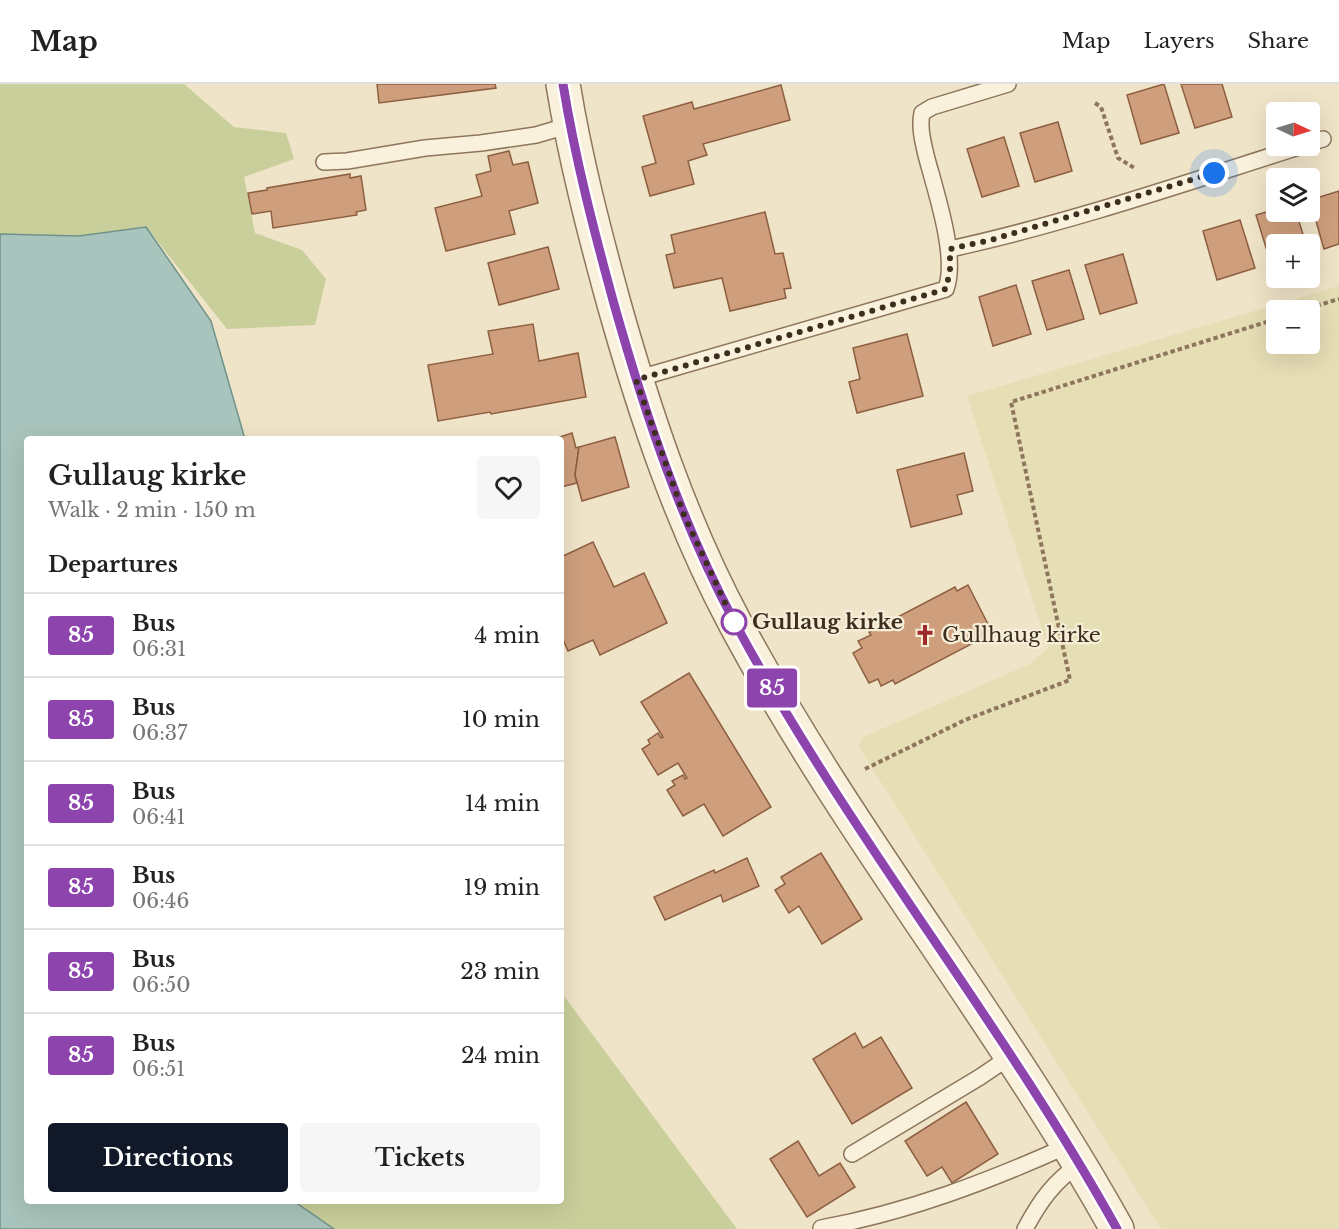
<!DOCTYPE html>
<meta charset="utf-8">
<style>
:root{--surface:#fff;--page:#f6f6f6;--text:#222;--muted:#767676;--line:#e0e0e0;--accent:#111827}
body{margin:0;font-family:"Libre Baskerville",serif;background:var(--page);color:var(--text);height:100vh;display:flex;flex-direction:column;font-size:22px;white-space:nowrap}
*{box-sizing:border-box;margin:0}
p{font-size:20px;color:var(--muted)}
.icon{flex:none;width:33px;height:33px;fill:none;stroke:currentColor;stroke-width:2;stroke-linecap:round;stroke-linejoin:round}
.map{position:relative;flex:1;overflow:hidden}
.sheet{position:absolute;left:24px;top:352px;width:540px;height:768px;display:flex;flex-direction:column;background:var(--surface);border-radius:6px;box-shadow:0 6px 24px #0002}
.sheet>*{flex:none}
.badge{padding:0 12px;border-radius:4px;font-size:21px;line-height:39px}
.needle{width:39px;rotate:94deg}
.buttons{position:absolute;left:1266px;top:18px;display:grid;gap:12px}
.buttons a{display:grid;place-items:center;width:54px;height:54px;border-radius:6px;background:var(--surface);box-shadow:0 6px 24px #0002;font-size:30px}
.you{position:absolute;width:30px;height:30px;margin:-15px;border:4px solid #fff;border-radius:50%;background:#1a73e8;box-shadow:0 0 0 9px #1a73e833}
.map>.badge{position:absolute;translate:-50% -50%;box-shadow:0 0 0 3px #fff}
h2{padding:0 24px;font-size:22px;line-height:54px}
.round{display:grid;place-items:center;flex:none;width:63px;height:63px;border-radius:6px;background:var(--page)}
.overview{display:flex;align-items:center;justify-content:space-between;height:102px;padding:0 24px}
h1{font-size:28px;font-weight:600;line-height:45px}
.primary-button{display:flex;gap:12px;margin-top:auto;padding:12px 24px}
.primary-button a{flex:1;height:69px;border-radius:6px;background:var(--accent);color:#fff;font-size:24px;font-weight:600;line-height:69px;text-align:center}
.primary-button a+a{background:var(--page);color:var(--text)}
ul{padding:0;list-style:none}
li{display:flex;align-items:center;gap:18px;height:84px;padding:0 24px;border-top:2px solid var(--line)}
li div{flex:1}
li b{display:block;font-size:22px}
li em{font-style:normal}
li .badge{min-width:66px;font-weight:700;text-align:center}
header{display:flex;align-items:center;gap:36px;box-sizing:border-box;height:84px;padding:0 30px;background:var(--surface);border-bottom:2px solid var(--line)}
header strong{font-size:28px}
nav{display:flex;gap:33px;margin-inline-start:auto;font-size:21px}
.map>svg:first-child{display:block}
</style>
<header>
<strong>Map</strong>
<nav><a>Map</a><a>Layers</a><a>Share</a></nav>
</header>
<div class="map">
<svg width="1339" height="1145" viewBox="0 0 1339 1145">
<rect width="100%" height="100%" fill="#f0e4c8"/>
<path fill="#e6deb5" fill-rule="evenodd" d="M1339 202V1145H1161L859 663 861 654 1030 580 1048 564 967 312ZM1276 226H1310V260H1276Z"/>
<g fill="#c9cf9b">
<path d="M0 0H184L234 43 286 49 294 75 244 93 255 149 302 166 326 195 315 241 227 245 146 143 79 152 0 150Z"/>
<path d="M561 908 737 1145H334L295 1118H561Z"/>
</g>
<path fill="#a9c4bc" stroke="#6f938a" stroke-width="1.5" d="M146 143 211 237 245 355 27 356V1118H295L334 1145H0V150L79 152Z"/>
<g fill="#cf9f7d" stroke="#8d5f41" stroke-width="1.5">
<path d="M377 0H495L496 4 379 19Z"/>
<path d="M1164 0 1179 49 1141 60 1127 11Z"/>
<path d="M1181 0H1222L1232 33 1195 44Z"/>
<path d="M781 1 790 36 703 60 707 71 688 77 694 100 650 112 642 83 656 79 643 32 692 18 694 25Z"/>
<path d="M1058 38 1072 87 1035 98 1020 49Z"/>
<path d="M1004 53 1019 102 982 113 967 65Z"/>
<path d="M509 67 513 81 528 78 538 119 509 127 515 150 446 167 435 124 482 112 476 91 491 87 488 72Z"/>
<path d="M350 90V94L361 92 366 126 356 128 357 131 273 144 271 127 252 130 248 109 267 106V104Z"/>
<path d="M1339 107V160L1324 165 1310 116Z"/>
<path d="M1276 125V128H1296L1306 160H1276V178L1271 180 1256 131Z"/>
<path d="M765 128 775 170 783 169 791 204 784 205 786 214 730 227 722 194 674 204 666 171 675 169 671 151Z"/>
<path d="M1240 136 1255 184 1217 196 1203 147Z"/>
<path d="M548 163 559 205 499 221 488 179Z"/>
<path d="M1123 170 1137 219 1100 230 1085 181Z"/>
<path d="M1069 186 1084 235 1047 246 1032 197Z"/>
<path d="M1016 201 1031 250 993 262 979 213Z"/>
<path d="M533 240 539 277 578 269 586 313 491 330 490 328 438 337 428 281 493 270 488 247Z"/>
<path d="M907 250 923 312 857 329 849 298 860 295 853 264Z"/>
<path d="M572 349 576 364 579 363 575 391 577 399 561 403V356H551Z"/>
<path d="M615 353 629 403 582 417 575 391 579 363Z"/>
<path d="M964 369 973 407 957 411 962 430 911 443 897 386Z"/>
<path d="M593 458 614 503 644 489 667 539 600 571 593 556 568 567 561 551V473Z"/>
<path d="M968 501 991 546 980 552 981 555 895 600 893 596 881 602 878 595 869 599 853 569 862 564 858 557 871 551 869 548 955 503 957 507Z"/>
<path d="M689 589 771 723 723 752 704 720 683 732 667 706 675 701 672 697 683 691 685 695 687 694 678 679 658 691 642 665 650 660 648 656 658 649 661 654 663 653 641 618Z"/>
<path d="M821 769 862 835 822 860 799 822 789 829 775 806 785 800 781 793Z"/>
<path d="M747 774 759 802 723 818 721 811 665 836 654 813 714 786 715 789Z"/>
<path d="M855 949 863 964 881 953 912 1004 852 1040 813 975Z"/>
<path d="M966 1018 998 1070 952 1099 942 1083 927 1092 905 1057Z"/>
<path d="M798 1057 819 1092 840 1079 855 1103 807 1133 770 1075Z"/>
</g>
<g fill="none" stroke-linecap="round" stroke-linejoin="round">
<defs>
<g id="service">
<path d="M1310 59 1323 55"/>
<path d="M324 78 347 77 425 64 481 59 536 51 570 41"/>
<path d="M950 165C1069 139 1185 99 1302 62"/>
<path d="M636 295 946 205C958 172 935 106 926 71 923 58 919 43 922 29L932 23 1008 0"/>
<path d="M852 1070 980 993 1011 972"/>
<path d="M821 1144C908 1128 987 1098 1067 1062"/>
<path d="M1025 1145C1040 1117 1054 1097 1081 1079"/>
</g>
<path id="tertiary" d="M563 0C575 74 594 147 614 220 645 330 681 438 735 539 848 750 1001 937 1117 1145"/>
</defs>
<use href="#service" stroke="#8d765c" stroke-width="18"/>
<use href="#tertiary" stroke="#8d765c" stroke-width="36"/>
<g stroke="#8d765c" stroke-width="4" stroke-dasharray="4.5 3" stroke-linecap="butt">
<path d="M1095 19 1101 23 1118 74 1136 85"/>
<path d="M1302 226 1339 215"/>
<path d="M865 685 965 636 1070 596 1011 318 1276 235"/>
</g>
<use href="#service" stroke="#faf1dc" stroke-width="15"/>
<use href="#tertiary" stroke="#faf1dc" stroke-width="33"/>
</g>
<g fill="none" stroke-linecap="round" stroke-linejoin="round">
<defs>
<path id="line" d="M563 0C575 74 594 147 614 220 645 330 681 438 735 539 848 750 1001 936 1117 1145"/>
</defs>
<use href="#line" stroke="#fff" stroke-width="14"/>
<use href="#line" stroke="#8e44ad" stroke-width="9"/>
<path stroke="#3d2e20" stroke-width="6" stroke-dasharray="0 10.8" d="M734 538 684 431 636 296 946 205 950 186V165L991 156 1214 89"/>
</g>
<defs>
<symbol id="church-bare" viewBox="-9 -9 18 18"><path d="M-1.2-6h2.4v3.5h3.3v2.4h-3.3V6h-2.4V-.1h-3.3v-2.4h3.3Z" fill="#9e2a2b" stroke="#f7eed8" stroke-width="2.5" paint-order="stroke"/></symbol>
</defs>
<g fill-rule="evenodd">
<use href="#church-bare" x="910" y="536" width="30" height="30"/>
</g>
<circle fill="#fff" stroke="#8e44ad" stroke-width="3" cx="734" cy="538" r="12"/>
<g text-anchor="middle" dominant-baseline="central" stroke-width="4.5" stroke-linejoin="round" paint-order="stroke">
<g font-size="21" font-weight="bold" fill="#3d2e20" stroke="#f7eed8" text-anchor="start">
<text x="752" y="538">Gullaug kirke</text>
</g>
<g font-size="21" fill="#3d2e20" stroke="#f7eed8" text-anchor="start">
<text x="942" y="551">Gullhaug kirke</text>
</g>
</g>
</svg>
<div class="buttons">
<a><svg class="needle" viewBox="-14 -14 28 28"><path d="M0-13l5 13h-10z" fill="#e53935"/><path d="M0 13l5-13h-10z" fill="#767676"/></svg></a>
<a><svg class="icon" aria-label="layers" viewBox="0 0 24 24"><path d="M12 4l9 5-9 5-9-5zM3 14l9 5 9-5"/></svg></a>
<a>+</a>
<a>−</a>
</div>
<div class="you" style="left:1214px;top:89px"></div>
<b class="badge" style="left:772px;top:604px;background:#8e44ad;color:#fff">85</b>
<section class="sheet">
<div class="overview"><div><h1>Gullaug kirke</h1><p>Walk · 2 min · 150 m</p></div><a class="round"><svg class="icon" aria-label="heart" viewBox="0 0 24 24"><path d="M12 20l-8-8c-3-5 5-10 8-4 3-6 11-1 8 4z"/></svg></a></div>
<h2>Departures</h2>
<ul>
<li><span class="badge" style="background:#8e44ad;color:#fff">85</span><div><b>Bus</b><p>06:31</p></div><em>4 min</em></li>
<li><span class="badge" style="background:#8e44ad;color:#fff">85</span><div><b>Bus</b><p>06:37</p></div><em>10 min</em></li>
<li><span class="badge" style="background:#8e44ad;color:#fff">85</span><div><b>Bus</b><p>06:41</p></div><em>14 min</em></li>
<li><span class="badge" style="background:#8e44ad;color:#fff">85</span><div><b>Bus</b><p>06:46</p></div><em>19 min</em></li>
<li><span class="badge" style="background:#8e44ad;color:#fff">85</span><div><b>Bus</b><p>06:50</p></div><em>23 min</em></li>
<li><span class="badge" style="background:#8e44ad;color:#fff">85</span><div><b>Bus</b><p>06:51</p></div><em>24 min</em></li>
</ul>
<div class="primary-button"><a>Directions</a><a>Tickets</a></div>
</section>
</div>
